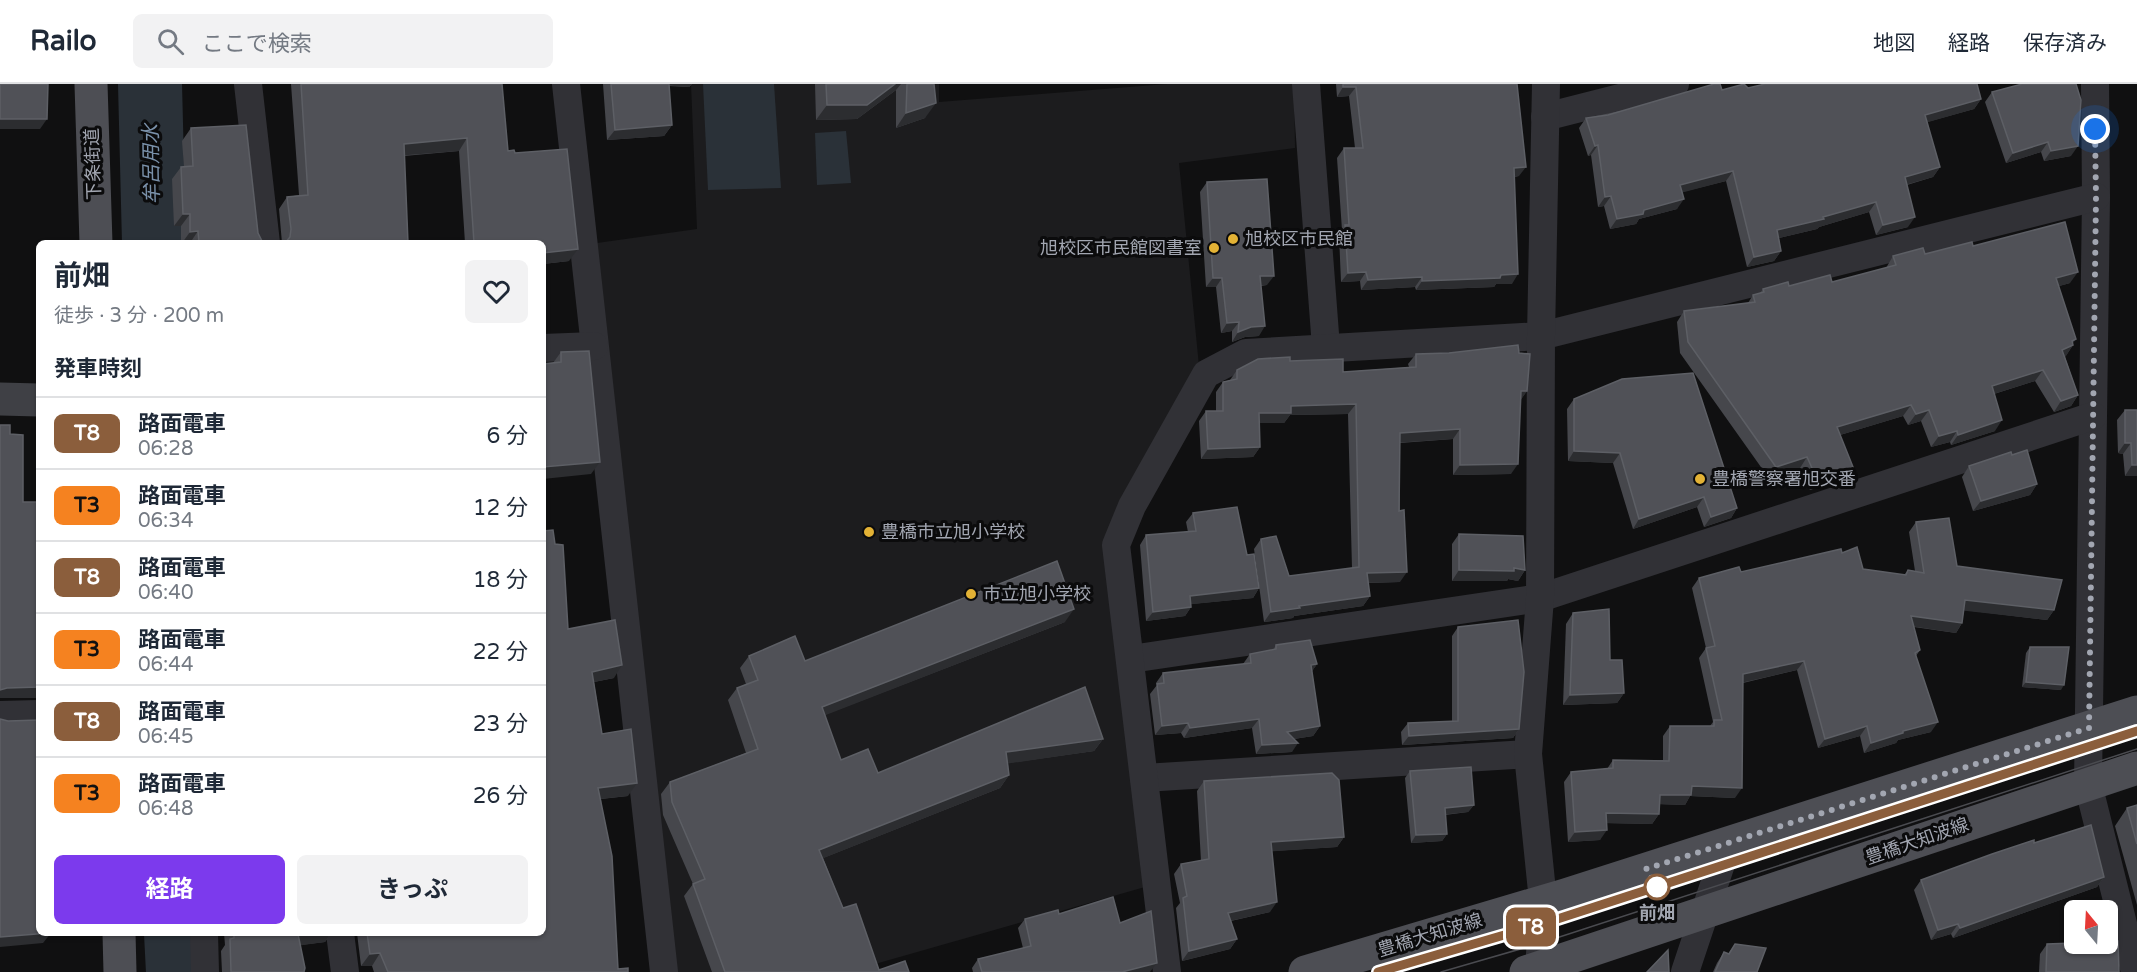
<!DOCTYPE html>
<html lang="ja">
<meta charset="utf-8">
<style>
:root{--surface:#fff;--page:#f2f2f3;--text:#1f2937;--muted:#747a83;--line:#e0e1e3;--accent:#7c3aed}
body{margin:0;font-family:"Varela Round","Noto Sans JP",sans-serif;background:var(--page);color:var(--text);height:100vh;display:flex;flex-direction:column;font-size:22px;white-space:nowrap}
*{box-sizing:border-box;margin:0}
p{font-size:20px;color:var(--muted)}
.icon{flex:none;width:33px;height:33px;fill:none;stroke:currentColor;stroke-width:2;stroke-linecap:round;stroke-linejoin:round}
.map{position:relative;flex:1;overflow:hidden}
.panel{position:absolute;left:36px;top:156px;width:510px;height:696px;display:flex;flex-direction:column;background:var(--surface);border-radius:9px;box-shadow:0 2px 4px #0004}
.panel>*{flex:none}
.badge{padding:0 12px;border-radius:9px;font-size:21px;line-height:39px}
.needle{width:39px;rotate:342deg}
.controls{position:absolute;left:2064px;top:816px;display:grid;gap:12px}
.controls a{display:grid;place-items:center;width:54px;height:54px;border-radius:9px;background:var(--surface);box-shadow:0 2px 4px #0004;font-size:30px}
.you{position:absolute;width:30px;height:30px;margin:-15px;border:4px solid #fff;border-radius:50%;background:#1a73e8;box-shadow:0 0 0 9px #1a73e833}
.map>.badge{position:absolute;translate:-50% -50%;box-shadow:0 0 0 3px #fff}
h2{padding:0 18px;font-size:22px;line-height:54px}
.round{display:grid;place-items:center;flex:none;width:63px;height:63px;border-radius:9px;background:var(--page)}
.head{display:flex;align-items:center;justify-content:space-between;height:102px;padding:0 18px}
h1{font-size:28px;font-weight:700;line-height:45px}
.button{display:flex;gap:12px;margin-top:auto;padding:12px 18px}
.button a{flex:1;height:69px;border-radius:9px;background:var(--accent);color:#fff;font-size:24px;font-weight:700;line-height:69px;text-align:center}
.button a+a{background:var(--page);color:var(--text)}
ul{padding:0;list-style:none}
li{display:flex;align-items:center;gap:18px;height:72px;padding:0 18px;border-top:2px solid var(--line)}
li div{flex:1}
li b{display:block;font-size:22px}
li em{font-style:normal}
li .badge{min-width:66px;font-weight:700;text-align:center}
header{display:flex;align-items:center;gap:36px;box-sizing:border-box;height:84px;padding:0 30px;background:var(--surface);border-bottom:2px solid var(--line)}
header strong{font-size:28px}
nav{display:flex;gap:33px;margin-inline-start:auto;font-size:21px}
.search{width:420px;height:54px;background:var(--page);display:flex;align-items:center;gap:15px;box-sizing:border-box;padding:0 21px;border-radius:9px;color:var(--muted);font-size:22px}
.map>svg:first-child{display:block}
</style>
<header>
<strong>Railo</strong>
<div class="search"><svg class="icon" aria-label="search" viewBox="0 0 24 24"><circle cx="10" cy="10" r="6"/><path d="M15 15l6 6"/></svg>ここで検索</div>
<nav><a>地図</a><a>経路</a><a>保存済み</a></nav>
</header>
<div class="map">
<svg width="2137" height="888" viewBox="0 0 2137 888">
<rect width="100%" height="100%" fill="#101011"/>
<path fill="#1c1c1e" d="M691 0H939V18L1167 0H1294L1295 64 1179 79 1199 282 1112 435 1145 803 847 888H675L597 159 697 145Z"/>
<g fill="#2a3138">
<path d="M703 0H774L781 104 708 106Z"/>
<path d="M846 47 851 99 817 101 815 49Z"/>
</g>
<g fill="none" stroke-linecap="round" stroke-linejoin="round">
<g stroke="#2a3138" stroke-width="64">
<path d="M150 0 154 159"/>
<path d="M176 849 178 888"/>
</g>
<g stroke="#313136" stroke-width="28">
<path d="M248 0 266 159"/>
<path d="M566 0 664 888"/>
<path d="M1306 0 1326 263"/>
<path d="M2095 0 2096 113 2088 700 2135 888"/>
<path d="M1545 33 1675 0"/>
<path d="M543 264 594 262"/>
<path d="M1131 575 1540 514 2093 332"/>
<path d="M0 631 39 630"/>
<path d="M1144 694 1528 670"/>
<path d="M204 849 205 888"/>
<path d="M340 849 345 888"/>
<path d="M1167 888 1116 461 1132 422 1206 290 1246 269 1541 252 2096 113"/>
<path d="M1539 888 1543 817 1528 670 1540 514 1541 252 1546 0"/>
<path d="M1685 888 1728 759"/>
</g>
<path stroke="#3f4045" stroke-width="33" d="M0 315 39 316"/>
<g stroke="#4d4e54" stroke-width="33">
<path d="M91 0 96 159"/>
<path d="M119 849 120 888"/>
<path d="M1305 888 1565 811 2137 628"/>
<path d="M1526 888 2137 684"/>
</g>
<g stroke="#4a4b50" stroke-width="1.5">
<path d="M1377 888 1542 840 2137 647"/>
<path d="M1441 888 1541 859 2137 665"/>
</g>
</g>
<g fill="#46474c">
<path d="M291 0H502L508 67 515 69 569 177 543 180V159H465L459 67 404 72 408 159H282L279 125 287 113 299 111Z"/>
<path d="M603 0H692L689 3 669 2 672 41 664 52 607 56Z"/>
<path d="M815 0H934L925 34 896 44V6L857 35 816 36Z"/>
<path d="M1336 0H1517L1519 92 1514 93 1512 200H1496L1494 203 1416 206 1415 203 1361 206 1360 197 1341 198 1339 151 1342 146 1337 74 1344 64H1355L1349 12 1337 13Z"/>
<path d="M1748 4 1981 15 1974 25 1927 38 1940 83 1933 93 1907 101 1908 143 1876 151 1869 128 1819 143 1817 145 1779 154 1781 167 1774 177 1747 183 1726 97 1682 108 1677 125 1639 135 1636 140 1610 145 1604 122 1598 123 1591 71 1588 72 1579 44 1586 34 1722 6Z"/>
<path d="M1992 8 2071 72 2044 77 2041 68 2006 79 1985 18Z"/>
<path d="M191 44 258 149 262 157 265 159H181V142H174L172 95 181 83H184L182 57Z"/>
<path d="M1207 98 1267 201 1261 202 1259 252 1245 253 1232 258V247L1221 249 1216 203H1206L1200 108Z"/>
<path d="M1973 162 2070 199 2059 202 2073 261 2065 273 2078 311 2071 322 2054 328 2035 297 1994 310 1995 347 1951 361 1950 358 1931 363 1921 337 1908 341 1903 332 1840 351 1845 394 1810 406 1800 384 1768 393 1680 269 1677 238 1684 227 1748 219 1753 211 1760 209 1763 205 1832 198 1886 184 1893 172 1925 170Z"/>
<path d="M561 268 591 390 553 279Z"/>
<path d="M1519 269 1527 307 1521 315 1511 390 1453 391V355L1400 359V498L1368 499 1370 512 1363 522 1294 532 1293 534 1264 538 1254 465 1261 455 1289 492 1352 484 1348 330 1290 331 1284 339H1259L1260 363 1253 373 1201 375 1199 337 1206 327H1216V308L1223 298 1230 296 1237 286 1290 277 1343 288 1409 283 1408 280 1416 270Z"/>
<path d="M1574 315 1737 424 1731 434 1704 443 1697 423 1633 445 1613 379 1568 377 1567 325Z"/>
<path d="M2125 326 2137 392H2125L2123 370 2118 369 2117 336Z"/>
<path d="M2012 371 2037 400 2030 411 1973 427 1962 393 1969 382Z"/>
<path d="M1193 429 1247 471 1259 504 1253 514 1191 520V523L1185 532 1146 537 1140 461 1146 451 1188 448 1186 438Z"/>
<path d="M1916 438 1957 482 2054 526 2047 536 1964 526 1962 539 1956 549 1914 543 1920 566 1916 572 1931 648 1898 656 1896 659 1864 669 1860 652 1818 664 1797 586 1743 599 1735 714 1690 712 1685 721 1659 720V730L1652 740 1606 739 1600 756 1568 758 1564 698 1571 688 1607 685 1613 676H1663V652L1670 642H1710L1713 638 1699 574 1706 564 1692 504 1699 494 1741 488 1842 469 1863 485 1904 491 1908 486 1915 487 1909 448Z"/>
<path d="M543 447 568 545 614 594 594 598 602 650 628 712 601 715 618 885 628 888H374L372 882H361L357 849H543Z"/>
<path d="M1459 450 1525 486 1518 497 1508 495 1507 497H1452V460Z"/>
<path d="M1573 529 1610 576 1624 609 1617 619 1563 621 1566 540Z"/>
<path d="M1065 538 824 631 841 676 878 689 1103 655 1094 667 1008 679 1009 691 1000 704 823 774 843 824 879 886 909 888H712L684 812 693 800 663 731 661 710 670 698 746 669 728 616 737 604 746 600 740 584 749 572 805 577Z"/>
<path d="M1458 543 1519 645 1513 654 1402 661 1401 648 1408 639 1452 638V552Z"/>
<path d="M1276 561 1317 580 1312 587 1320 642 1313 652 1294 655 1292 668 1256 670 1252 644 1184 654 1181 649 1155 651 1150 610 1157 601 1156 599 1163 589 1243 580 1250 570 1273 566Z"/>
<path d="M2030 563 2061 606 2022 603 2026 569Z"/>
<path d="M1410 687 1474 721 1468 728 1445 731 1447 750 1442 757 1411 759 1405 694Z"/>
<path d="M1204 697 1344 753 1337 763 1272 767 1270 828 1231 837 1237 855 1230 865 1182 877 1176 824 1180 819 1174 790 1181 780 1201 777 1197 707Z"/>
<path d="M2137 721V821L2115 742 2127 724Z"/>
<path d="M2034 759 2104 793 2097 803 1953 854 1951 850 1931 856 1914 806 1921 796Z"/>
<path d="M1059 830 1120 839 1150 888H973L972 884 978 875 1023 864 1018 844 1025 835Z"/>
<path d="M224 849H331L325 858 300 861 304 888H222L221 867 225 861Z"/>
<path d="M1735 860 1757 888H1713L1717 879 1724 868 1728 870Z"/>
<path d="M2047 860 2119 888H2039L2040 870Z"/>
</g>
<g fill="#2c2d30">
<path d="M662 0H692L689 3 661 1Z"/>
<path d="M895 0H901L896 6 857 35 816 36 827 21Z"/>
<path d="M1343 3H1356L1349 12 1337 13Z"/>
<path d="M1981 15 1974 25 1918 41 1925 31Z"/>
<path d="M936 19 925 34 896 44 906 29Z"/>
<path d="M0 35H47L40 45H0Z"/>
<path d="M672 41 664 52 607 56 615 46Z"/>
<path d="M467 54 459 67 395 72 404 60Z"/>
<path d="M2048 58 2041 68 2006 79 2013 69Z"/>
<path d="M1598 61 1591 71 1588 72 1595 62Z"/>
<path d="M2078 62 2071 72 2044 77 2051 67Z"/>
<path d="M1526 83 1519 92 1507 93 1514 84Z"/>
<path d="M1940 83 1933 93 1898 103 1905 93Z"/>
<path d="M1733 87 1726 97 1673 111 1680 101Z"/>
<path d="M1611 112 1604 122 1598 123 1605 113Z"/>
<path d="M1684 115 1677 125 1639 135 1636 140 1610 145 1617 135 1644 126Z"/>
<path d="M1876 118 1869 128 1819 143 1817 145 1770 156 1777 146Z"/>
<path d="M183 130H190L181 142H174Z"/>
<path d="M1915 133 1908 143 1876 151 1883 141Z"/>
<path d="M198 147 190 159H182L190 148Z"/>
<path d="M578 165 569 177 543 180V169Z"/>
<path d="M1781 167 1774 177 1747 183 1754 173Z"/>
<path d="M1366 188 1360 197 1341 198 1348 189Z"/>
<path d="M2078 188 2070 199 2049 205 2056 194Z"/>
<path d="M1518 190 1512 200H1496L1494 203 1416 206 1422 197Z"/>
<path d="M1260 192H1274L1267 201 1253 202Z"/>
<path d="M1422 193 1415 203 1361 206 1368 196Z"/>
<path d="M1213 194H1222L1216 203H1206Z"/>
<path d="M1239 238 1232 247 1221 249 1227 239Z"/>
<path d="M1265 242 1259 252 1245 253 1232 258 1238 248 1251 243Z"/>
<path d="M2076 255 2071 262 2073 261 2066 272 2055 277 2062 266 2072 257Z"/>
<path d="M2043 286 2035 297 1984 313 1992 302Z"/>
<path d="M1521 307H1527L1520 317Z"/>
<path d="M2078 311 2071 322 2054 328 2061 317Z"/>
<path d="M1356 320 1348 330 1290 331 1284 339H1252L1259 329 1291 322Z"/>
<path d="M1911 321 1903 332 1830 354 1837 343Z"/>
<path d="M1929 326 1921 337 1908 341 1916 330Z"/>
<path d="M2002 336 1995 347 1951 361 1958 351Z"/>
<path d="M1460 345 1453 355 1393 359 1400 349Z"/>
<path d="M1957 347 1950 358 1931 363 1939 352Z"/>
<path d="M2125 359H2131L2123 370 2118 369Z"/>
<path d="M1260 363 1253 373 1201 375 1208 365Z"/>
<path d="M1574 367 1620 369 1613 379 1568 377Z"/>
<path d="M1807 373 1800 384 1768 393 1776 383Z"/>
<path d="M600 378 591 390 543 395V383Z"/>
<path d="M1518 380 1511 390 1453 391 1460 381Z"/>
<path d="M2132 381H2137V392H2125Z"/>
<path d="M1853 383 1845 394 1810 406 1817 395Z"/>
<path d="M2037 400 2030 411 1973 427 1981 417Z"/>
<path d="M1704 413 1697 423 1633 445 1639 435Z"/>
<path d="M1737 424 1731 434 1704 443 1711 433Z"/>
<path d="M1514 484 1525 486 1518 497 1508 495 1507 497H1452L1459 486Z"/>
<path d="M1407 488 1400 498 1360 499 1367 489Z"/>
<path d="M1259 504 1253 514 1184 521 1190 512Z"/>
<path d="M1370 512 1363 522 1294 532 1293 534 1264 538 1271 528 1299 522Z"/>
<path d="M1965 516 2054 526 2047 536 1958 526Z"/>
<path d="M1191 523 1185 532 1146 537 1153 528Z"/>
<path d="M1074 525 1065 538 813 636 822 623Z"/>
<path d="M1911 532 1962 539 1956 549 1904 541Z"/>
<path d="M1804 577 1797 586 1736 600 1743 590Z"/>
<path d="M1317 580 1311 589V581Z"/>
<path d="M622 581 614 594 584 600 592 588Z"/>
<path d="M2026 598 2064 601 2061 606 2022 603Z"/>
<path d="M39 603V614H0V606L7 604Z"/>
<path d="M1624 609 1617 619 1563 621 1570 611Z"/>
<path d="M1259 635 1252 644 1184 654 1190 644Z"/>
<path d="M1938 638 1931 648 1898 656 1896 659 1864 669 1871 659 1903 647Z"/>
<path d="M1188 639 1181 649 1155 651 1162 642Z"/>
<path d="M1320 642 1313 652 1280 657 1287 648Z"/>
<path d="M1867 642 1860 652 1818 664 1825 655Z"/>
<path d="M1519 645 1513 654 1402 661 1409 652Z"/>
<path d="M1103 655 1094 667 998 681 1006 668Z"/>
<path d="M1298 659 1292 668 1256 670 1262 661Z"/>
<path d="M1009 691 1000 704 811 779 819 766Z"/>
<path d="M637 699 628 712 590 716 598 704Z"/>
<path d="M1692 702 1742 704 1735 714 1690 712 1685 721 1653 720 1660 711Z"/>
<path d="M1474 721 1468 728 1440 731 1445 724Z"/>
<path d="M1606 729 1659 730 1652 740 1599 739Z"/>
<path d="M1607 746 1600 756 1568 758 1575 748Z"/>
<path d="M1447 750 1442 757 1411 759 1416 751Z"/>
<path d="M1344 753 1337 763 1264 768 1271 758Z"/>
<path d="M2104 793 2097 803 1953 854 1960 844Z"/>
<path d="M1277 818 1270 828 1221 839 1228 829Z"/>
<path d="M1958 840 1951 850 1931 856 1938 846Z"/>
<path d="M51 849 43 859 0 863V853Z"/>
<path d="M307 849H331L325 858 289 863 298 850Z"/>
<path d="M1237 855 1230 865 1182 877 1189 867Z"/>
<path d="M380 869 372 882H361L370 870Z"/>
<path d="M1157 879 1150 888H1122Z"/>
</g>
<g fill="#505157" stroke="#5d5f65" stroke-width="1.5">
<path d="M0 0H48L47 35H0Z"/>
<path d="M301 0H502L508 67 514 66 515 69 567 65 578 165 543 169V159H474L467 54 404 60 408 159H285L290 153 291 145 287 113 308 111Z"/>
<path d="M611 0H669L672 41 615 46Z"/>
<path d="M826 0H895L867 21H827Z"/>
<path d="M907 0H934L936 19 906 29Z"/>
<path d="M1343 0H1517L1526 83 1514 84 1518 190 1501 191 1500 194 1422 197V193L1368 196 1366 188 1348 189 1345 141H1349L1344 64H1363L1356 3H1343Z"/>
<path d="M1714 0H1720L1722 6 1744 0 1748 4 1765 0H1977L1981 15 1925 31 1940 83 1905 93 1915 133 1883 141 1876 118 1823 133 1824 135 1777 146 1781 167 1754 173 1733 87 1680 101 1684 115 1644 126 1643 130 1617 135 1611 112 1605 113 1598 61 1595 62 1586 34 1608 31Z"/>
<path d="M2022 0H2076L2081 16 2078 62 2051 67 2048 58 2013 69 1992 8Z"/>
<path d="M246 41 258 149 262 157 265 159H199L198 147 190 148V130H183L181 83 193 82 191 44Z"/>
<path d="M1267 95 1274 192H1260L1265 242 1251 243 1238 248 1239 238 1227 239 1222 194H1213L1207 98Z"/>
<path d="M2065 138 2078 188 2056 194 2076 255 2072 257 2073 261 2062 266 2078 311 2061 317 2043 286 1992 302 2002 336 1958 351 1957 347 1939 352 1929 326 1916 330 1911 321 1837 343 1853 383 1817 395 1807 373 1776 383 1688 258 1684 227 1755 218 1753 211 1764 208 1763 205 1788 198 1789 202 1830 191 1832 198 1896 181 1893 172 1923 164 1925 170 1972 158 1973 162Z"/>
<path d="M543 177 545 216H543Z"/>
<path d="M1518 261 1519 269 1530 270 1527 307H1521L1518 380 1460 381V345L1400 349 1399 427 1404 426 1407 488 1367 489 1370 512 1299 522 1300 524 1271 528 1261 455 1276 452 1289 492 1359 483 1356 320 1291 322V329H1259L1260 363 1208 365 1206 327H1223V298L1237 295V286L1258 275 1290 273V277L1343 275V288L1416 283V270L1449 269Z"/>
<path d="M589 267 600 378 543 383V280L561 278V268Z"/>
<path d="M1693 289 1737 424 1711 433 1704 413 1639 435 1620 369 1574 367V315L1622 295Z"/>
<path d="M2125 326H2137V381H2132L2131 359H2125Z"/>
<path d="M0 341H10V350L23 351V418H39V603L7 604 0 606Z"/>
<path d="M2027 366 2037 400 1981 417 1969 382 2011 368 2012 371Z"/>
<path d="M1237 423 1247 471 1254 470 1259 504 1190 512 1191 523 1153 528 1146 451 1196 447 1193 429Z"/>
<path d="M543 424V447L553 446 555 460 563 461 568 545 615 536 622 581 592 588 602 650 631 645 637 699 598 704 612 772 618 885 628 884V888H388L380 869 370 870 367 849H543Z"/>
<path d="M1949 434 1957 482 2062 496 2054 526 1965 516 1962 539 1911 532 1920 566 1915 569 1938 638 1903 647V649L1871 659 1867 642 1825 655 1804 577 1743 590 1742 704 1692 702 1691 711H1660L1659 730 1606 729 1607 746 1575 748 1571 688 1613 684V676L1669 677 1670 642H1714V636H1722L1706 564 1715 562 1699 494 1739 483 1741 488 1841 465 1842 469 1857 463 1863 485 1906 491 1908 486 1924 489 1916 438Z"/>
<path d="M1459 450 1523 452 1525 486 1514 484V487L1459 486Z"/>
<path d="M1057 477 1074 525 822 623 841 676 868 665 878 689 1085 603 1103 655 1006 668 1009 691 819 766 843 824 856 820 879 886 905 877 909 888H725L693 800 705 795 672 718 670 698 758 665 737 604 758 596 749 572 795 552 805 577Z"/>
<path d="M1609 525 1610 576H1622L1624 609 1570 611 1573 529Z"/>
<path d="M1518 536 1524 588 1519 645 1409 652 1408 639 1458 637V543Z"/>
<path d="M1310 556 1317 580 1311 581 1320 642 1287 648 1298 659 1262 661 1259 635 1190 644 1188 639 1162 642 1157 600 1164 599 1163 589 1251 579 1250 570 1276 565V561Z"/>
<path d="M2030 563H2069L2064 601 2026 598Z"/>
<path d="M0 635 8 637 39 636V849H49L0 853Z"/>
<path d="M1471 683 1474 721 1445 724 1447 750 1416 751 1410 687Z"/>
<path d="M1332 689 1339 696 1344 753 1271 758 1277 818 1228 829 1237 855 1189 867 1183 814 1187 812 1181 780 1209 775 1204 697Z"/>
<path d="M2137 721V760L2127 724Z"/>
<path d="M2091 741 2104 793 1960 844 1958 840 1938 846 1921 796 1992 770 2034 756V759Z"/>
<path d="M1113 813 1120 839 1151 827 1157 879 1122 888H982L978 875 1031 862 1025 835 1058 826 1059 830Z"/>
<path d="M234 849H307L298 850 305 884 304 888H231L230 855 234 854Z"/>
<path d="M2118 857 2119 888H2046L2047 860 2074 859 2108 860V858Z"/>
<path d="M1735 860 1766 864 1757 888H1715L1724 868 1729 870Z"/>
<path d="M1668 866 1669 888H1647Z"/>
</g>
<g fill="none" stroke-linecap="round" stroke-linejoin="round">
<defs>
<path id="line" d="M1378 888 1542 840 2137 647"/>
</defs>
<use href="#line" stroke="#fff" stroke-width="14"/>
<use href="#line" stroke="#8b5e3c" stroke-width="9"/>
<path stroke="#a2a6b1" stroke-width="6" stroke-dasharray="0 10.8" d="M1657 803 1646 785 2089 644 2096 113 2095 45"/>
</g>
<g fill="#e3b235" stroke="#0b0b0c" stroke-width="2">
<circle cx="1233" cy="155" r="6"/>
<circle cx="1214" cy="164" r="6"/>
<circle cx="1700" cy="395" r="6"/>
<circle cx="869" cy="448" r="6"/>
<circle cx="971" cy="510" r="6"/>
</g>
<circle fill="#fff" stroke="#8b5e3c" stroke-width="3" cx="1657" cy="803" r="12"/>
<g text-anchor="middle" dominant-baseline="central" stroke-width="6" stroke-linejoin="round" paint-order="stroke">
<g font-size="18" fill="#a2a6b1" stroke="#0b0b0c">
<text transform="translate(93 80) rotate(-92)">下条街道</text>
<text transform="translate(1917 757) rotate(-19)">豊橋大知波線</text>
<text transform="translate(1430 851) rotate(-17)">豊橋大知波線</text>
</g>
<g font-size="18" fill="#a2a6b1" stroke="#0b0b0c" text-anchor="start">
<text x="1245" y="155">旭校区市民館</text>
<text x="1202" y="164" text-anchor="end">旭校区市民館図書室</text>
<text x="1712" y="395">豊橋警察署旭交番</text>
<text x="881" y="448">豊橋市立旭小学校</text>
<text x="983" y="510">市立旭小学校</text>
</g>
<g font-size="18" font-weight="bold" fill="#a2a6b1" stroke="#0b0b0c">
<text x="1657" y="829">前畑</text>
</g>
<g font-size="20" font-style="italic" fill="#7a91aa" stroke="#0b0b0c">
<text transform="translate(152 80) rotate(-91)">牟呂用水</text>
</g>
</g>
</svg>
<div class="controls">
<a><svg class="needle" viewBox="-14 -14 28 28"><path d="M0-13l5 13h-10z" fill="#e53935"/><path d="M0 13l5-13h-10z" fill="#747a83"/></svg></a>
</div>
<div class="you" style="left:2095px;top:45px"></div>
<b class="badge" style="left:1531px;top:843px;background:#8b5e3c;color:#fff">T8</b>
<section class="panel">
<div class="head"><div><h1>前畑</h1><p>徒歩 · 3 分 · 200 m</p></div><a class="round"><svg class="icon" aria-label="heart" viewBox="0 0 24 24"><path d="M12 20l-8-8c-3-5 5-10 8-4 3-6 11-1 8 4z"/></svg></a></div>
<h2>発車時刻</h2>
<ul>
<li><span class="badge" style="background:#8b5e3c;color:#fff">T8</span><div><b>路面電車</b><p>06:28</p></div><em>6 分</em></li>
<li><span class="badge" style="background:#f58220;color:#111">T3</span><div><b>路面電車</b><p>06:34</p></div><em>12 分</em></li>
<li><span class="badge" style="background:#8b5e3c;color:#fff">T8</span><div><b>路面電車</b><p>06:40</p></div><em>18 分</em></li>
<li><span class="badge" style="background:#f58220;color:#111">T3</span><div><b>路面電車</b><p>06:44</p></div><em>22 分</em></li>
<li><span class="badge" style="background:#8b5e3c;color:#fff">T8</span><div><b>路面電車</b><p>06:45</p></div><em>23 分</em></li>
<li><span class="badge" style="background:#f58220;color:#111">T3</span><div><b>路面電車</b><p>06:48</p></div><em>26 分</em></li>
</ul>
<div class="button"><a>経路</a><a>きっぷ</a></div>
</section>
</div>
